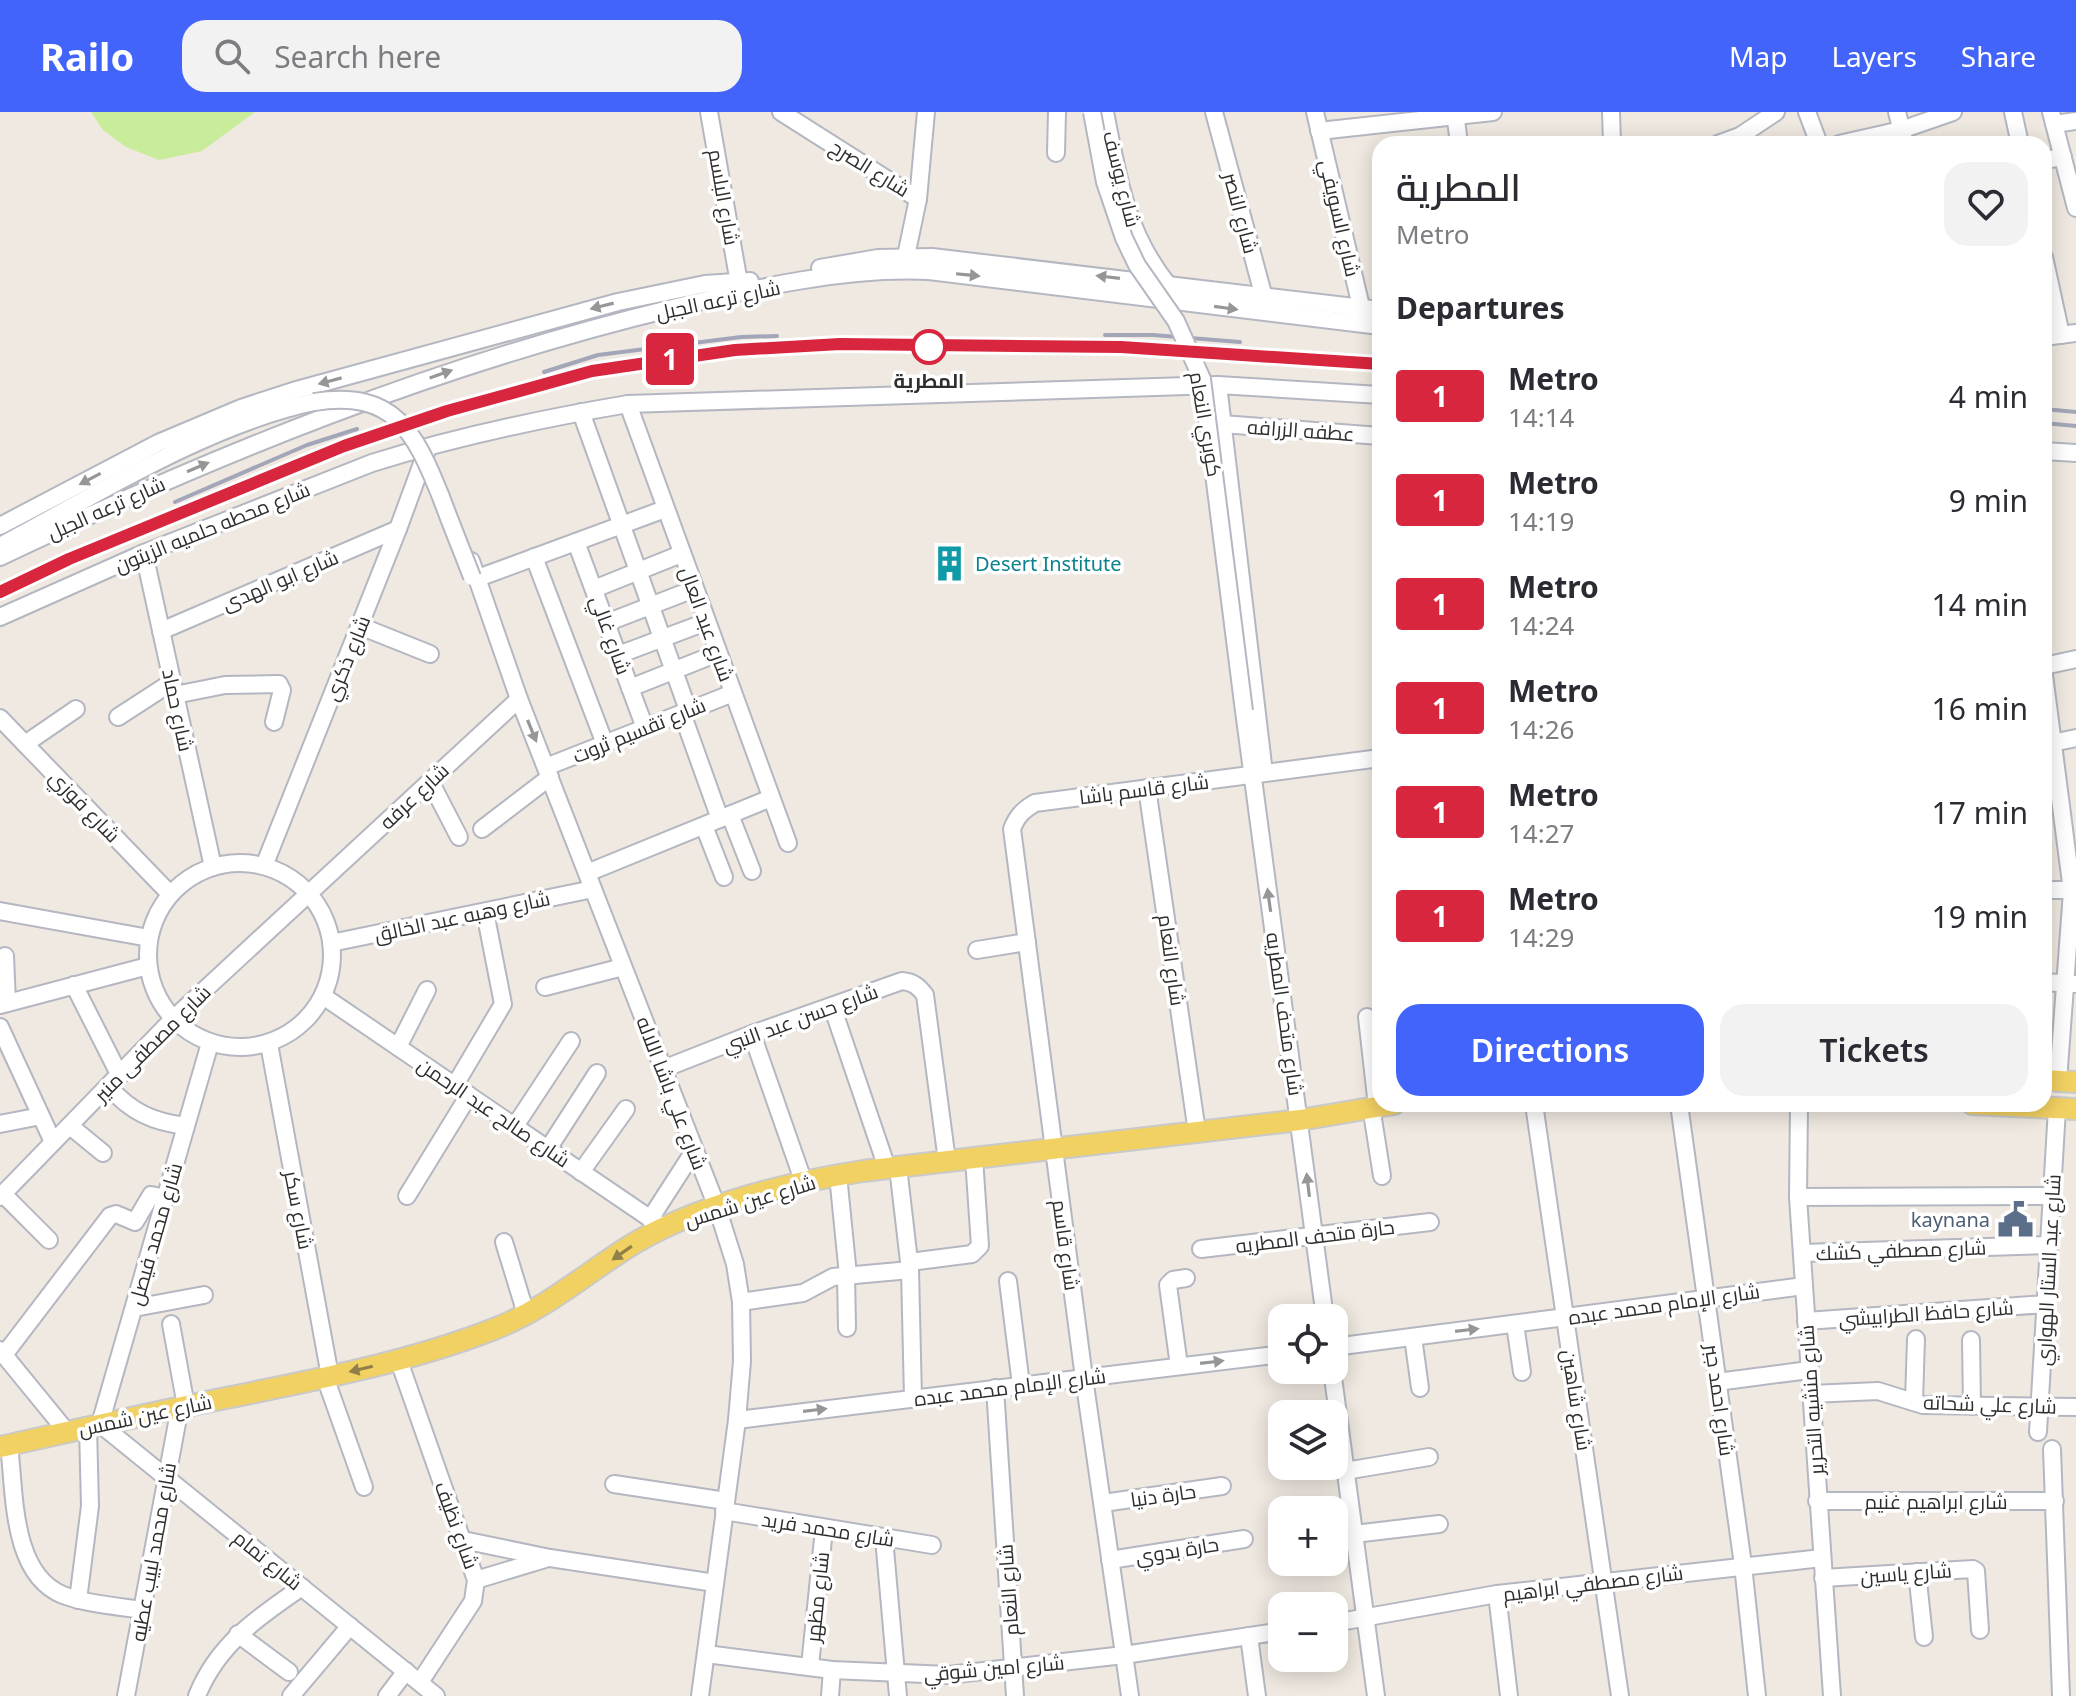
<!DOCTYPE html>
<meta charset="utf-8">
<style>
:root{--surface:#fff;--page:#f2f2f3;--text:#2b2b33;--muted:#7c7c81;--accent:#4264fb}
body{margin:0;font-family:"Noto Sans",Cairo,sans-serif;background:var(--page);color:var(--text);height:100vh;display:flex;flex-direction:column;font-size:30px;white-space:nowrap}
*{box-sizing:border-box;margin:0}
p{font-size:26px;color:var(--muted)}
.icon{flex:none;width:44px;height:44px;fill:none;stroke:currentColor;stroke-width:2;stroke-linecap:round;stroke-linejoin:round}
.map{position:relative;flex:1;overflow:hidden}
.drawer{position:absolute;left:1372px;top:24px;width:680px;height:976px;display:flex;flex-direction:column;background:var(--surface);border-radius:24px;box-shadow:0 4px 20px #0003}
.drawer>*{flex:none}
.badge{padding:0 16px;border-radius:6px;font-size:28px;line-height:52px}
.buttons{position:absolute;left:1268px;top:1192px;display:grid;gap:16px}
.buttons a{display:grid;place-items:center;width:80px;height:80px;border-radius:16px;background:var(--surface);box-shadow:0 4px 20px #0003;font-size:40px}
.map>.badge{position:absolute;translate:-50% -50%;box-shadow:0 0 0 4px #fff}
h2{padding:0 24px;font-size:30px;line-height:72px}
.round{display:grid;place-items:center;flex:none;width:84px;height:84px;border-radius:24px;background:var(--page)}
.summary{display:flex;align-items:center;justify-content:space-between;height:136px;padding:0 24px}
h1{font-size:38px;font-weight:600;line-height:60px}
.cta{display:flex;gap:16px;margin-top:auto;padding:16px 24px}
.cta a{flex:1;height:92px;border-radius:24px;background:var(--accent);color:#fff;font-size:32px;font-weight:600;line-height:92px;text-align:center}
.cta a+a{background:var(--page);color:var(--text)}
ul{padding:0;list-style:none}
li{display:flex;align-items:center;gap:24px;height:104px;padding:0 24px}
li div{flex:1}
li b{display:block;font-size:30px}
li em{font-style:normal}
li .badge{min-width:88px;font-weight:700;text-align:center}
header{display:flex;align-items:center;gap:48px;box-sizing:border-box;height:112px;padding:0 40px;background:var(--accent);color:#fff}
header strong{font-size:38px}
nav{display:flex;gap:44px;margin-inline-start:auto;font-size:28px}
.search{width:560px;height:72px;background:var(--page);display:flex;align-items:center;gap:20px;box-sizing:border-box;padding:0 28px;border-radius:24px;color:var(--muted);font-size:30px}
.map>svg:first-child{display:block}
</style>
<header>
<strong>Railo</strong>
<div class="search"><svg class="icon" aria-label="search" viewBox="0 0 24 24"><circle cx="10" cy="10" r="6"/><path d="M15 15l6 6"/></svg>Search here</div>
<nav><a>Map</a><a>Layers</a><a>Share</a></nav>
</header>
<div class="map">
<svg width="2076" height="1584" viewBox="0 0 2076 1584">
<rect width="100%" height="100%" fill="#efe9e1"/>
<path fill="#c9ec9a" d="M91 0H255L202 39 159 48 126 35 103 18Z"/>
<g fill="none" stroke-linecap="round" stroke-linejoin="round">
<defs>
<g id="minor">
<path d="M709 0 739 171"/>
<path d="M781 0 918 87"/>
<path d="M1105 0C1118 65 1125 119 1168 173"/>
<path d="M1214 0 1266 193"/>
<path d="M1315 0 1363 203"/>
<path d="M1455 0 1459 32"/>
<path d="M1611 0 1612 32"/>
<path d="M1807 0 1819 32"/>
<path d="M1897 0 1905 32"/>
<path d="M2013 0 2020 32"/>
<path d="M2051 0 2076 96"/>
<path d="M2054 12 2076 9"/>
<path d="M1319 19 1493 0"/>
<path d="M1718 32 1740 24 1776 0"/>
<path d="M1839 32 1901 18 1953 0"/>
<path d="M1056 41 1057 0"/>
<path d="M2044 48 2063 45"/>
<path d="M906 144 918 87 926 0"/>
<path d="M2044 145 2061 223"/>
<path d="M820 156 878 146 932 145 1380 198"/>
<path d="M2044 225 2076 221"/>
<path d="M1218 273 1264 661"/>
<path d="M628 292 788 731"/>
<path d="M581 300 688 598"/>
<path d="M1222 312 1380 324"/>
<path d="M2044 339 2076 341"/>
<path d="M0 414 158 331 241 296 293 279 618 190 705 172 750 169"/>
<path d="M576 430 645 616"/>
<path d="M0 434C96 383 209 312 314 290"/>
<path d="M144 441 213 755"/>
<path d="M0 445C219 341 437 253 673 196 756 176 844 155 929 159L1380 214"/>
<path d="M534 445 605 632"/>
<path d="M471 449 519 587 717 1095 735 1152 741 1190 742 1249 737 1308 700 1584"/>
<path d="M478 466 665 397"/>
<path d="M594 477 681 442"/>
<path d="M0 505 144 441 372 351C452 326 545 306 628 292L1218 273 1380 283"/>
<path d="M606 511 694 477"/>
<path d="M360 514 430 542"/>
<path d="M161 519 398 417"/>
<path d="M618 543 706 510"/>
<path d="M2044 554 2076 547"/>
<path d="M2044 563 2072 779 2058 969"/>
<path d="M630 576 718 541"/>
<path d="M175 583 225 573 279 572 282 578 274 610"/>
<path d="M1244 599 1325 1206"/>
<path d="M682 601 720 707"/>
<path d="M118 605 172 570"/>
<path d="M0 606 170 782"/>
<path d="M2052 631 2076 626"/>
<path d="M25 632 76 597"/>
<path d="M546 655 733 581"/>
<path d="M430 669 459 725"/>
<path d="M1147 676 1197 1020"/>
<path d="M730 703 752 759"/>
<path d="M704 714 724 765"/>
<path d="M482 717 550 665"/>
<circle cx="240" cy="843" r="92"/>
<path d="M264 754 398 417 427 338"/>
<path d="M587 761 771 686"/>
<path d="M2044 778H2076"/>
<path d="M0 799 149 826"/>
<path d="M331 831 593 777"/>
<path d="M977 838 1027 830"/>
<path d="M5 844 7 891"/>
<path d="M2044 870 2074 872"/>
<path d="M74 873 120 964"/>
<path d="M545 875 623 855"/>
<path d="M323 884 664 1116"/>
<path d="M0 893 148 854"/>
<path d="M832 894 887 1056"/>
<path d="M1367 905 1377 994"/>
<path d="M0 915 53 1030"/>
<path d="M752 922 804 1071"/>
<path d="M210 931 100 1312 436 1584"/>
<path d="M269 932 330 1264"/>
<path d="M398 935 427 878"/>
<path d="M663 957 752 922 902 869C913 870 918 874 925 883L947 1049"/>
<path d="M455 973 503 892 485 800"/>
<path d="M109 975C131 1000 153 1010 186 1014"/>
<path d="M1534 992 1620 1584"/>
<path d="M1679 992 1743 1453 1757 1584"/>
<path d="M1799 992 1798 1085 1832 1584"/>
<path d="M1371 994 1382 1064"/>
<path d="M0 1012 41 1004"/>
<path d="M70 1014 103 1041"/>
<path d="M515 1014 571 929"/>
<path d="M548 1037 597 961"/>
<path d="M898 1055 910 1158 913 1286"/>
<path d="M581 1060 626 997"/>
<path d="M838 1063 848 1163"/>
<path d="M3 1082 49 1128"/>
<path d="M407 1084 469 983"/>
<path d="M0 1085 173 907 519 587"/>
<path d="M1798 1085 2052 1084"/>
<path d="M650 1107 694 1039"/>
<path d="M504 1130 526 1202"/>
<path d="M1201 1137 1430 1110"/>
<path d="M1802 1141 2049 1133"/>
<path d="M910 1150 972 1142 980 1134 974 1046"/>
<path d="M846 1163 847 1216"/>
<path d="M1008 1169 1021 1273"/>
<path d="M741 1190 803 1181 833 1165 910 1158"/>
<path d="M134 1196 204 1183"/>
<path d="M1806 1209 2046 1192"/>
<path d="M171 1212 186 1294"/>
<path d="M1515 1212 1522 1260"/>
<path d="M1413 1225 1420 1276"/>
<path d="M1971 1228 1972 1294"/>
<path d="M1334 1235 1804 1174"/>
<path d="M0 1238 67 1320"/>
<path d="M4 1243 110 1104 116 1102 135 1110 151 1083 165 1086"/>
<path d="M398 1246 476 1468 473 1489 420 1570"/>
<path d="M1179 1254 1168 1173 1173 1168 1186 1166"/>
<path d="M1332 1258 1376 1584"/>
<path d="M325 1265 364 1375"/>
<path d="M1717 1270 1809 1258"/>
<path d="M995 1276 1015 1584"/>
<path d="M1811 1282 1878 1279 1923 1293 2076 1295"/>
<path d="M1914 1289 1916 1227"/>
<path d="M737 1308 1282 1242"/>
<path d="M2038 1320 2057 996"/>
<path d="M9 1333C15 1381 11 1462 63 1483 87 1492 116 1494 142 1498"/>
<path d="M2052 1337 2061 1584"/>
<path d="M1345 1359 1429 1345"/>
<path d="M614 1372 726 1389"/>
<path d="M1817 1389H2055"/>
<path d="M1103 1391 1222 1374"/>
<path d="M724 1399 932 1433"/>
<path d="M1354 1422 1439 1412"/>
<path d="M884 1426 898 1584"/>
<path d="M463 1428 550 1446 715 1471"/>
<path d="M1110 1448 1244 1427"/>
<path d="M1917 1460 1924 1525"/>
<path d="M1823 1466 1973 1457 1976 1459 1980 1518"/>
<path d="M476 1468 545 1447"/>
<path d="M1497 1482 1509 1584"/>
<path d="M78 1488 90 1394 88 1315"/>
<path d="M1334 1511 1497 1482 1822 1446"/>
<path d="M238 1522 289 1560"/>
<path d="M1249 1524 1257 1584"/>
<path d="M706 1542 832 1558 948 1563 1124 1543 1282 1519"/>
<path d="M810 1554 824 1417"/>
<path d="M126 1584 180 1295"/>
<path d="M197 1584C217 1533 258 1505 302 1475"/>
<path d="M291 1584 350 1514"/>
<path d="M387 1584 406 1559"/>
<path d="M830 1584 832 1558"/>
<path d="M1130 1584 1084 1266 1012 717C1017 704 1023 698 1035 691L1380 646"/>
</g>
<g id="major">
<path d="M2044 968 2076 970"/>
<path d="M1972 992 2076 997"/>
<path d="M0 1335C77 1318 154 1300 231 1285 319 1267 410 1250 494 1217 546 1197 586 1161 633 1132 699 1093 787 1071 863 1059L1300 1008 1394 992"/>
</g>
</defs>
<use href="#minor" stroke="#b4b7c1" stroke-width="20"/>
<use href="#major" stroke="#c9c9c9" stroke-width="24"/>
<use href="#minor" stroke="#fff" stroke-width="16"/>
<use href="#major" stroke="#f2d163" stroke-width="20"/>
<g stroke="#a3a6b8" stroke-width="4">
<path d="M1105 223H1153L1240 230"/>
<path d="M544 260 598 243 741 225 777 224"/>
<path d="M2044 297 2076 300"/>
<path d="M2044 311 2076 314"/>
<path d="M175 390 307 333 357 317"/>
<path d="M0 480 44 458 344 334 447 299 592 259 735 238 840 232 1121 235 1380 252"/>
</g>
<defs>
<g id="minor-bridge">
<path d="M1092 0 1105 70 1124 126 1137 153 1176 209 1202 267 1244 599"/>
<path d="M314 290C394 277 415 320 441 385 451 412 462 439 472 465"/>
</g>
</defs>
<use href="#minor-bridge" stroke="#b4b7c1" stroke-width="20" stroke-linecap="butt"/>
<use href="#minor-bridge" stroke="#fff" stroke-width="16"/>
</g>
<defs><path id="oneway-solid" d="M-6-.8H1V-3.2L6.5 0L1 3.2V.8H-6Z" transform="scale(2)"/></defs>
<g fill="#969696">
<use href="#oneway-solid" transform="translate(968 163) rotate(6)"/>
<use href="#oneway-solid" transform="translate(1108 165) rotate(-173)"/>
<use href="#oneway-solid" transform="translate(602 194) rotate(166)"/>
<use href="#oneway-solid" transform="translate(1226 196) rotate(8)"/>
<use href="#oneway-solid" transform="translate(441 262) rotate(-19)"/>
<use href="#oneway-solid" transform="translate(330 269) rotate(165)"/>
<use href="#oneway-solid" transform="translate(198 355) rotate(-23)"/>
<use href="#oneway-solid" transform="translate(90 367) rotate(152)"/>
<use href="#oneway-solid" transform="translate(532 619) rotate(68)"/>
<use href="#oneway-solid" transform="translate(1269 788) rotate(-98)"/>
<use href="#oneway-solid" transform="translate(1308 1073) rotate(-97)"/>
<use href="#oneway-solid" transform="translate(1467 1218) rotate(-7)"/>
<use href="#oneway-solid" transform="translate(1212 1250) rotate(-7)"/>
<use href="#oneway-solid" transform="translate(815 1298) rotate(-7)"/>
</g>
<g fill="#908048">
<use href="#oneway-solid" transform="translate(622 1141) rotate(145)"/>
<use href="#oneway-solid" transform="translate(361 1257) rotate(167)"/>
</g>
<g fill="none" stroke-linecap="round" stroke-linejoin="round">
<defs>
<path id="line" d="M0 480 69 447 344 334 447 299 592 259 735 238 840 232 1121 235 1380 252"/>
</defs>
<use href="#line" stroke="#fff" stroke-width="18"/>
<use href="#line" stroke="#d7263d" stroke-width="12"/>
</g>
<defs>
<symbol id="building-bare" viewBox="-9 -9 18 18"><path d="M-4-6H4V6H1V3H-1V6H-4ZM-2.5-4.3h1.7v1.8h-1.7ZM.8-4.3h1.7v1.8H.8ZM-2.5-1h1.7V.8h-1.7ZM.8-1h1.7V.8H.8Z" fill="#0f9aa8" stroke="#fff" stroke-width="2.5" paint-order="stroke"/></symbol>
<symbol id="civic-bare" viewBox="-9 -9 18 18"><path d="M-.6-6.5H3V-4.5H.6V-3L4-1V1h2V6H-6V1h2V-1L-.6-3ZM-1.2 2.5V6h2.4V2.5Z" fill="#5c6f8a" stroke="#fff" stroke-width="2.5" paint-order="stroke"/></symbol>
</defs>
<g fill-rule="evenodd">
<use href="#building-bare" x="924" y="426" width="51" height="51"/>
<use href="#civic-bare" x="1990" y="1082" width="51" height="51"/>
</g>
<circle fill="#fff" stroke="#d7263d" stroke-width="4" cx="929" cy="235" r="16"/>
<g text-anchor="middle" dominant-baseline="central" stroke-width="7" stroke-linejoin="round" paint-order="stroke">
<g font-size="20" fill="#2e2e2e" stroke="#fff">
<text transform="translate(870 56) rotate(32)">شارع الصرح</text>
<text transform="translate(1122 67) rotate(76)">شارع يوسف</text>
<text transform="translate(724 85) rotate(80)">شارع البلسم</text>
<text transform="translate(1241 101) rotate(75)">شارع النصر</text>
<text transform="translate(1340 106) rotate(77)">شارع السويفي</text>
<text transform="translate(718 188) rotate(-12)">شارع ترعه الجبل</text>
<text transform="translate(1206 312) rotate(80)">كوبري النعام</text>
<text transform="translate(1301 318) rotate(4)">عطفه الزرافه</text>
<text transform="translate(106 396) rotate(-24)">شارع ترعه الجبل</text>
<text transform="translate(212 415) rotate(-22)">شارع محطه حلميه الزيتون</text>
<text transform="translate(280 468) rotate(-23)">شارع ابو الهدى</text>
<text transform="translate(707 512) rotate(70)">شارع عبد العال</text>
<text transform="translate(611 523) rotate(70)">شارع غالي</text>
<text transform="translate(347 546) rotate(-68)">شارع ذكري</text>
<text transform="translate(178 598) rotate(78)">شارع حماد</text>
<text transform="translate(639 618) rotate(-22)">شارع تقسيم ثروت</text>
<text transform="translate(1144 677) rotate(-7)">شارع قاسم باشا</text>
<text transform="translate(414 684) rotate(-43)">شارع عرفه</text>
<text transform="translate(85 694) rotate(46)">شارع فوزي</text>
<text transform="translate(462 804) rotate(-12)">شارع وهبه عبد الخالق</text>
<text transform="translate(1172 848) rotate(82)">شارع النعام</text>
<text transform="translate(1285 902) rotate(82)">شارع متحف المطريه</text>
<text transform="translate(800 906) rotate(-20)">شارع حسن عبد النبي</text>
<text transform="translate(152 931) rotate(-45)">شارع مصطفى منير</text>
<text transform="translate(672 981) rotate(69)">شارع علي باشا اللاله</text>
<text transform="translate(494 1000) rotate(34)">شارع صالح عبد الرحمن</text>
<text transform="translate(750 1089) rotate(-17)">شارع عين شمس</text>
<text transform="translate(299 1098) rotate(79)">شارع سكر</text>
<text transform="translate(155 1122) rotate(-74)">شارع محمد فيصل</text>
<text transform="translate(1315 1124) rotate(-7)">حارة متحف المطريه</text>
<text transform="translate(1066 1133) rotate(82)">شارع قاسم</text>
<text transform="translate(1901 1138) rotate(-2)">شارع مصطفي كشك</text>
<text transform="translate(2048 1158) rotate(-87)">شارع عبد الستار الهواري</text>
<text transform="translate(1664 1192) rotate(-8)">شارع الإمام محمد عبده</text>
<text transform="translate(1926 1201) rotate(-4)">شارع حافظ الطرابيشي</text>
<text transform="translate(1010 1275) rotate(-7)">شارع الإمام محمد عبده</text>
<text transform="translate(1577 1288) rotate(81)">شارع شاهين</text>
<text transform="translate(1720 1288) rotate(82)">شارع احمد جبر</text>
<text transform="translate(1811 1288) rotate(-94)">شارع منشيه التحرير</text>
<text transform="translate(1990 1292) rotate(2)">شارع علي شحاته</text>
<text transform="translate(145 1303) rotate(-12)">شارع عين شمس</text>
<text transform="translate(1163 1383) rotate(-8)">حارة دنيا</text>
<text x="1936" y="1389">شارع ابراهيم غنيم</text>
<text transform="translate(457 1413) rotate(70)">شارع نظيف</text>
<text transform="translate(828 1417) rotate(9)">شارع محمد فريد</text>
<text transform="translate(1177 1438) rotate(-9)">حارة بدوي</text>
<text transform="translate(153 1440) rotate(-80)">شارع محمد لبيب عطيه</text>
<text transform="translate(268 1448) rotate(39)">شارع تمام</text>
<text transform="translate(1906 1461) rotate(-4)">شارع ياسين</text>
<text transform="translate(1593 1471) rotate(-7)">شارع مصطفي ابراهيم</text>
<text transform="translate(1008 1478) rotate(-94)">شارع النعام</text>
<text transform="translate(817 1485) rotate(-84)">شارع مظهر</text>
<text transform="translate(994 1556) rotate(-5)">شارع امين شوقي</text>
</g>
<g font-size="20" font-weight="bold" fill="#2e2e2e" stroke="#fff">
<text x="929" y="268">المطرية</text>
</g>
<g font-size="20" fill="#0d838f" stroke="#fff" text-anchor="start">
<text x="975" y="451">Desert Institute</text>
</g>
<g font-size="20" fill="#4e5e75" stroke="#fff" text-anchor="end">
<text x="1990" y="1107">kaynana</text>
</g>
</g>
</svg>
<div class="buttons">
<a><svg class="icon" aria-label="locate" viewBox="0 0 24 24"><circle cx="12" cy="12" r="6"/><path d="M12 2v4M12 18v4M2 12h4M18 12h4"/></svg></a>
<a><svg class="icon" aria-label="layers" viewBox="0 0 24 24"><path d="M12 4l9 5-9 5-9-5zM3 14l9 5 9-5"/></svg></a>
<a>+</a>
<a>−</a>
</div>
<b class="badge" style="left:670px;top:247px;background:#d7263d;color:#fff">1</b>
<section class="drawer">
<div class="summary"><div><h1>المطرية</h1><p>Metro</p></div><a class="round"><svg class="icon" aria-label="heart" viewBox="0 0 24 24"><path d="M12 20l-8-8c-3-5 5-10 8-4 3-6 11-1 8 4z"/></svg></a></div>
<h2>Departures</h2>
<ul>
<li><span class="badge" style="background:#d7263d;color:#fff">1</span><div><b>Metro</b><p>14:14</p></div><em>4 min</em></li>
<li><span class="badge" style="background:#d7263d;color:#fff">1</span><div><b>Metro</b><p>14:19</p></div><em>9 min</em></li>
<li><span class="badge" style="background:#d7263d;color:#fff">1</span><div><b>Metro</b><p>14:24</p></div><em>14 min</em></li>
<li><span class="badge" style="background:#d7263d;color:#fff">1</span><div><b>Metro</b><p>14:26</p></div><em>16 min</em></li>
<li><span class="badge" style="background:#d7263d;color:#fff">1</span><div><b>Metro</b><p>14:27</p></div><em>17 min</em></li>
<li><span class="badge" style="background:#d7263d;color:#fff">1</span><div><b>Metro</b><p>14:29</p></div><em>19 min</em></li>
</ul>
<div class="cta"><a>Directions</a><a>Tickets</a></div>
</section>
</div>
